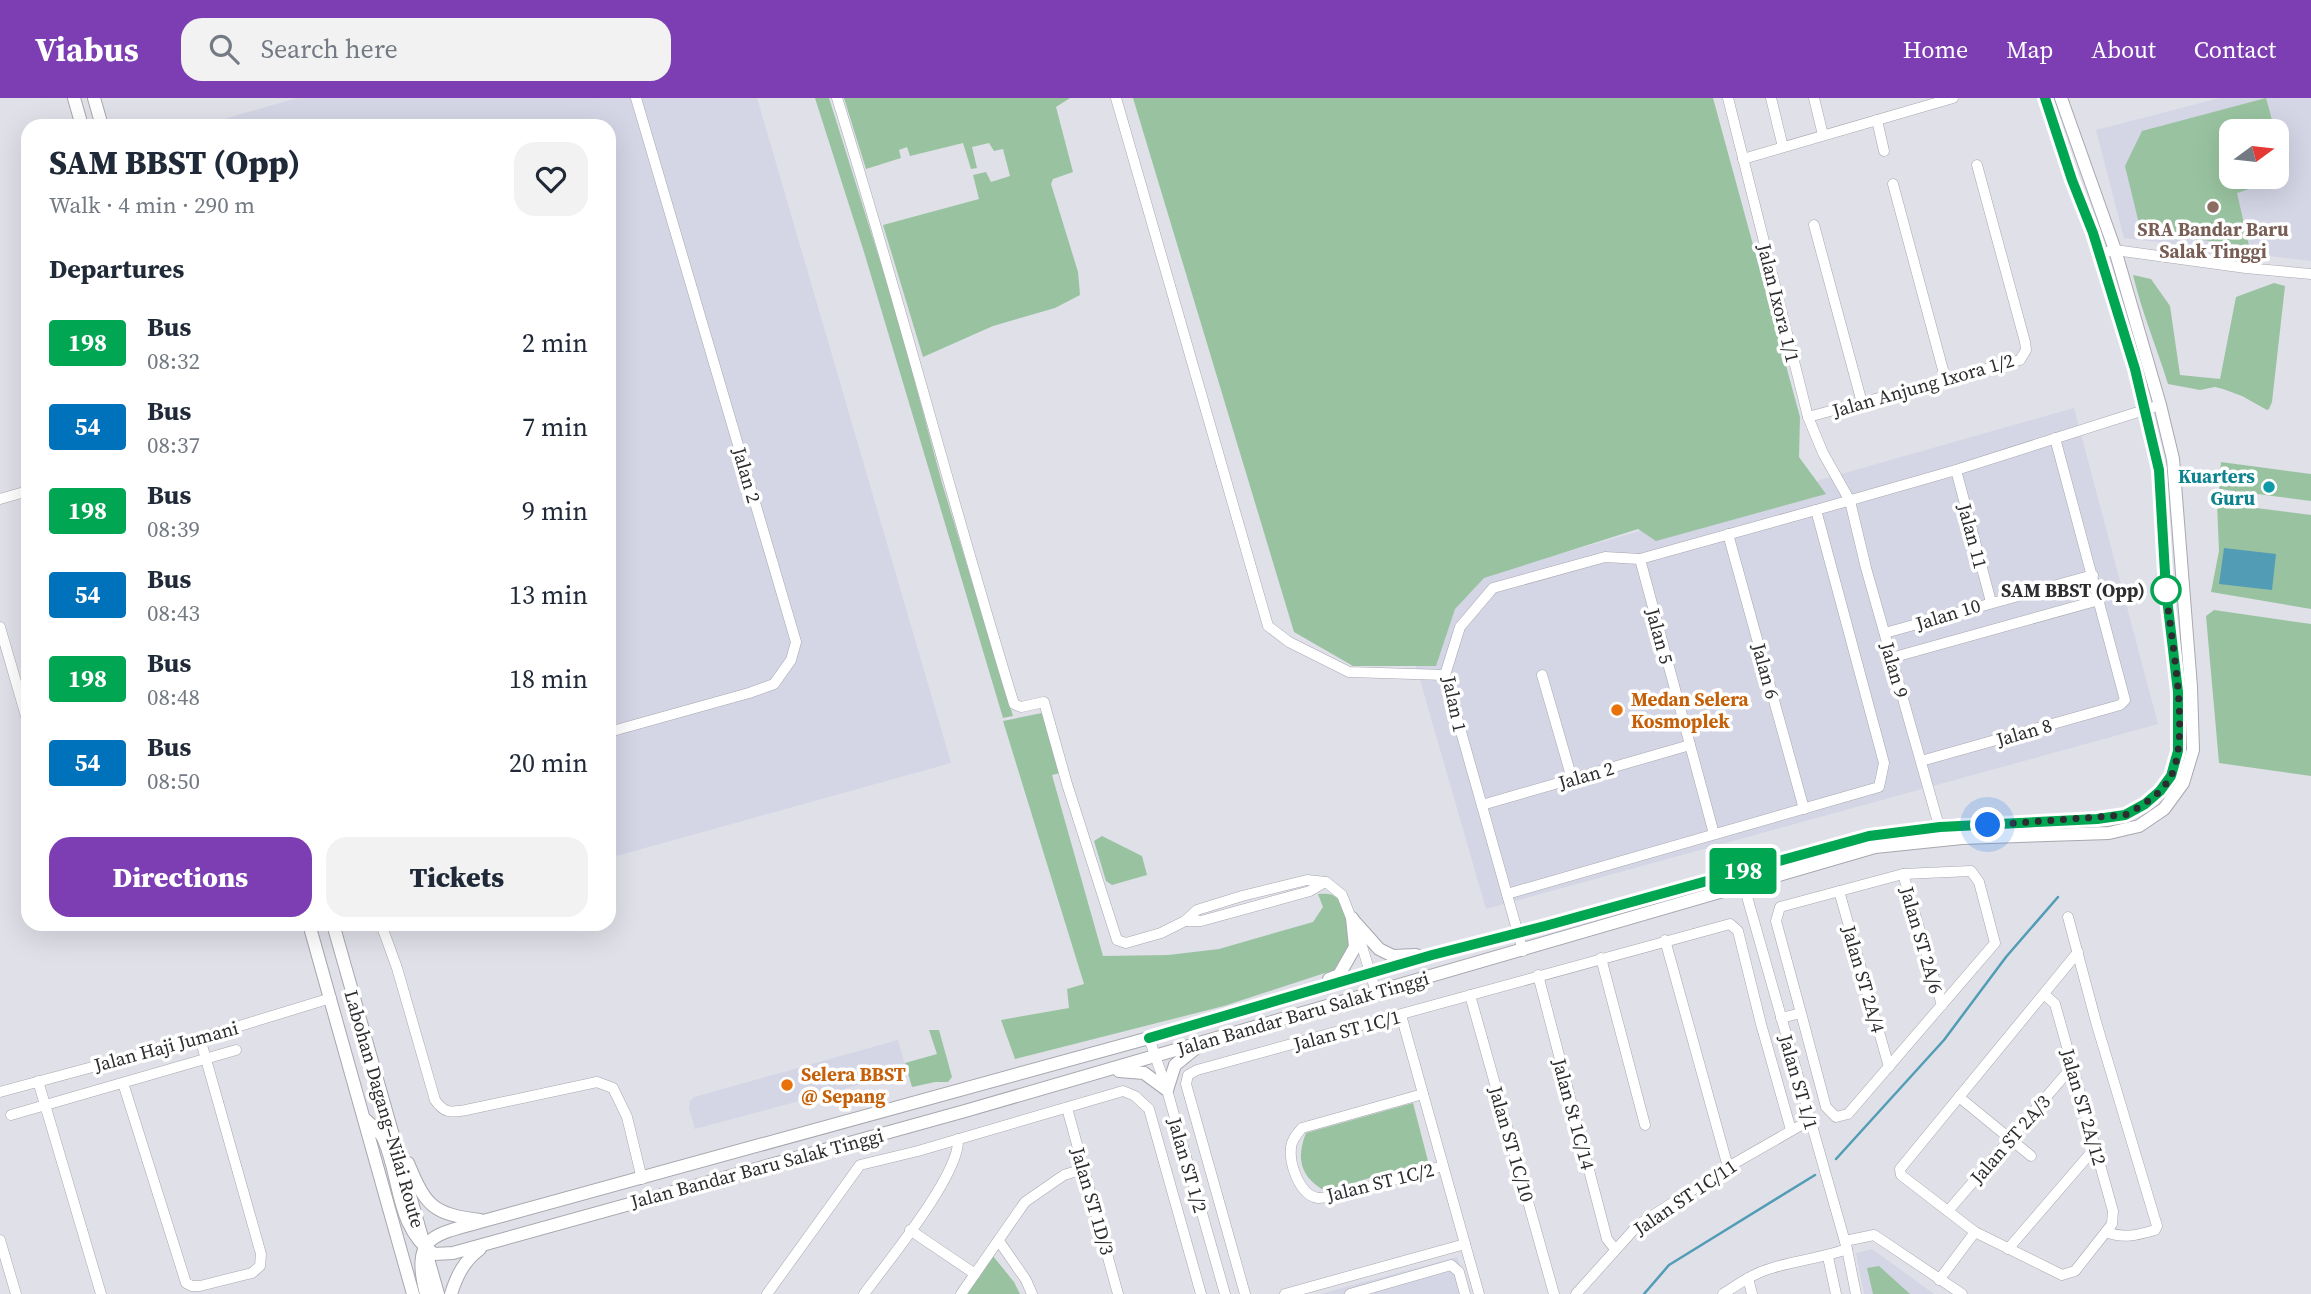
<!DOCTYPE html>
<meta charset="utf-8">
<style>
:root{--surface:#fff;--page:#f2f2f3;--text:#1f2937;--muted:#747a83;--accent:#7e3eb3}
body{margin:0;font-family:"Source Serif 4",serif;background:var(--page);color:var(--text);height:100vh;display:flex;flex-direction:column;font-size:26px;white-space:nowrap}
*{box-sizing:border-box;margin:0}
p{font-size:23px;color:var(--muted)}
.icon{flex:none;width:38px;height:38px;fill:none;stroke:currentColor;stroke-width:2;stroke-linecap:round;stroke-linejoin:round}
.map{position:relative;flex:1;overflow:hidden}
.sheet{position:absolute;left:21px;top:21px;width:595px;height:812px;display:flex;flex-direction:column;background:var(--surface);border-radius:21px;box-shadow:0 7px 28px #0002}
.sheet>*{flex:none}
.badge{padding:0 14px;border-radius:5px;font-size:24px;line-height:46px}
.needle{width:46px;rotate:75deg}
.tools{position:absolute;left:2219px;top:21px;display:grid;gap:14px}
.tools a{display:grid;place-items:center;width:70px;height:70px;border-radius:14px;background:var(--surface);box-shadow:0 7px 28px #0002;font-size:35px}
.you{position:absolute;width:35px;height:35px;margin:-18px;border:5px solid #fff;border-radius:50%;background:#1a73e8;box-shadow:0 0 0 10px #1a73e833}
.map>.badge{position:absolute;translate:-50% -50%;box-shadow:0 0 0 4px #fff}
h2{padding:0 28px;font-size:26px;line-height:63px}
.round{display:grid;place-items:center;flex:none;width:74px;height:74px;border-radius:21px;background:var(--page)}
.overview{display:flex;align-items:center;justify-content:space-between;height:119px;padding:0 28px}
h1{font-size:33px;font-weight:800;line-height:52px}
.button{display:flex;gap:14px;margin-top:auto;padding:14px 28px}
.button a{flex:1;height:80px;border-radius:21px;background:var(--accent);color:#fff;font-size:28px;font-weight:800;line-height:80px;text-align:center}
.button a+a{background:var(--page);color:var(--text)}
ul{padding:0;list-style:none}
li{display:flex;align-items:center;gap:21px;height:84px;padding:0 28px}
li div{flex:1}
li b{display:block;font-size:26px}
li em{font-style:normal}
li .badge{min-width:77px;font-weight:700;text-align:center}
header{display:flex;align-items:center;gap:42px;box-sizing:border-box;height:98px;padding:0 35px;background:var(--accent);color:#fff}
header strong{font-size:33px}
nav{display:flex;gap:38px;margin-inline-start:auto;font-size:24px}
.search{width:490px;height:63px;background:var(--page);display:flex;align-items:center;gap:18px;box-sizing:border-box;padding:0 24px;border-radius:21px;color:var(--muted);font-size:26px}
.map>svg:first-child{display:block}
</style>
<header>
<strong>Viabus</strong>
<div class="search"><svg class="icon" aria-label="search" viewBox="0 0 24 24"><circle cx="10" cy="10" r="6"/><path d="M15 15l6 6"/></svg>Search here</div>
<nav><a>Home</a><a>Map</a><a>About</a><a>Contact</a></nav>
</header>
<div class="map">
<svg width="2311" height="1196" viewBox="0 0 2311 1196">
<rect width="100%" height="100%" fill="#dfe0e8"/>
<g fill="#d4d5e5" fill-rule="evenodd">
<path d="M297 0H757L951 665 609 760V28H200Z"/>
<path d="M2220 0H2311V163L2124 140 2096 32ZM2231 33H2277V79H2231Z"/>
<path d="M2074 310 2158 626 1486 811 1397 502Z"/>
<path d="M898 942 907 974 695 1031 689 1010 690 1003 694 999Z"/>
<path d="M1872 1151 1934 1196H1864L1856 1155Z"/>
<path d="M1457 1159 1468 1196H1320Z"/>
</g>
<g fill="#99c3a0">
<path d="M815 0H829L897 217 942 385 1013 618 1003 620 864 154Z"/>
<path d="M844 0H1070L1056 9 1073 74 1053 81 1051 86 1078 174 1080 197 1055 210 993 228 923 259 883 127 979 101 973 77 986 74 991 84 1010 78 1003 51 994 53 989 45 972 49 977 70 971 71 963 45 910 58 907 49 899 52 901 60 866 71Z"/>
<path d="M1133 0H1713L1800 319 1799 359 1826 396 1656 443 1638 431 1484 480 1455 511 1436 568H1353L1294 534Z"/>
<path d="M2266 0 2275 33H2231V79H2277V40L2287 79 2237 95 2249 148 2141 134 2125 68 2142 33Z"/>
<path d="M2133 177 2151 181 2170 208 2180 277 2220 281 2236 199 2274 185 2285 188 2272 304 2269 311 2267 312 2242 298 2223 291 2215 289 2200 292 2168 286C2157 250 2142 215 2133 177Z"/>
<path d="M2221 364 2311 376V403L2219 391Z"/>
<path d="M2217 405 2311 417V511L2211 494 2219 453Z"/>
<path d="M2214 512 2311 526V678L2219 665 2206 518Z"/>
<path d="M1042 615 1060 675 1052 677 1103 858 1168 857 1219 851 1313 824 1323 809 1318 796C1322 796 1330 795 1334 798 1343 801 1352 840 1351 850 1350 857 1344 864 1340 870L1224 908 1015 961 1001 922 1069 910 1067 891 1084 886 1003 623Z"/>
<path d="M1102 738 1142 758 1147 777 1112 787 1106 783 1094 743Z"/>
<path d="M929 932H939L952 979 948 984H935L912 989 905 965 937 956Z"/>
<path d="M1413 1005 1428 1063 1325 1093C1300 1079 1296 1060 1306 1035Z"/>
<path d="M993 1158 1014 1184 1020 1196H967Z"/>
<path d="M1879 1168 1910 1196H1873L1867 1170Z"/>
</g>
<path fill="#529cb6" d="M2224 450 2276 456 2272 492 2219 486Z"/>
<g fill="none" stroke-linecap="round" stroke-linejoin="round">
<g stroke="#529cb6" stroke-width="2.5">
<path d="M1836 1061 1944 942 2006 859 2058 799"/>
<path d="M1644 1196 1669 1167 1815 1077"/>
</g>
<defs>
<g id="minor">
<path d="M837 0C900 201 952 405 1014 606L1021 609 1044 604 1067 686 1117 842 1126 845 1161 835 1185 823 1197 812 1242 798 1307 782 1326 784 1342 797 1361 845 1376 894"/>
<path d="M1116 0 1268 528 1289 544 1349 574 1445 577"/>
<path d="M1728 0 1808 319 1823 355 1850 403 1866 470 1939 728 1940 741"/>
<path d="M1771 0 1783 49"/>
<path d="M1814 0 1823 37"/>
<path d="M1877 22 1884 53"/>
<path d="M1743 61 1953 0"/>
<path d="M1893 86 1946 283"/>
<path d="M1814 127 1862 305"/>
<path d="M2099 156 2115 152 2246 170 2311 176"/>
<path d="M1808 319 2020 262 2026 252 2025 244 1977 67"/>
<path d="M1956 372 1991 504"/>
<path d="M0 401 28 393"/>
<path d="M1728 436 1804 711"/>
<path d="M1640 461 1714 736"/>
<path d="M0 529 28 625"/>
<path d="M1885 535 2093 477"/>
<path d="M1891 560 2099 502"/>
<path d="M1542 577 1572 681"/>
<path d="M609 634 749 595 774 586 791 562 796 544 636 0"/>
<path d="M1921 663 2120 607 2125 602 2055 340"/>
<path d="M1482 707 1690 647"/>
<path d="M1740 774 1847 1151 1856 1196"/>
<path d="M1903 776 1942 907"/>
<path d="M1839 793 1889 969"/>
<path d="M1507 796 1879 689 1884 665 1816 412"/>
<path d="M2068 819 2096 924 2157 1128 2155 1132C2137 1137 2124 1141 2106 1134"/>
<path d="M1185 823H1201L1310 793 1325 784"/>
<path d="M381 826 397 870 435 1002C444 1015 450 1015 466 1012L597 984 613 990 627 1019 642 1081"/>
<path d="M1665 842 1728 1069"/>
<path d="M1523 853 1445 577 1460 529 1493 490 1605 459 1640 461 1816 412 1956 372 2160 307"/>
<path d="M1601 860 1645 1027"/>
<path d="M1538 877 1607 1141 1615 1151"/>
<path d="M2044 896 2055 906 2113 1113 2112 1126 2075 1173 2062 1177 1975 1134 1901 1077 1900 1071 2078 854"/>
<path d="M1470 897 1554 1196"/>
<path d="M1401 917 1479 1196"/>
<path d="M1781 920 1801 915 1826 1009 1836 1019 1848 1016 1995 845 1979 784 1971 773 1903 776 1780 809 1776 823 1801 915"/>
<path d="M1149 940 1167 992 1225 1196"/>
<path d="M38 983 101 1196"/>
<path d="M123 985 186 1185 192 1188H200L252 1175 260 1168 261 1156 200 940"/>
<path d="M0 994 200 940 331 900"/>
<path d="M1423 996 1302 1030C1297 1036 1292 1041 1291 1049 1289 1065 1299 1097 1318 1100 1323 1100 1330 1098 1335 1098L1443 1068"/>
<path d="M1959 999 2031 1058"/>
<path d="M1067 1010 1118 1196"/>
<path d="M11 1017 236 952"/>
<path d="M1948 1113 2072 969"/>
<path d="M910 1132 975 1176"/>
<path d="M0 1142 16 1196"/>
<path d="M999 1143 1026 1182 1032 1196"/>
<path d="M1845 1143 1874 1137 1962 1196"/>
<path d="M2008 1151 2095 1050"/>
<path d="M1828 1159 1836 1196"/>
<path d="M1748 1180 1752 1196"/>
<path d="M1939 1182 1975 1134"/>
<path d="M767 1196 860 1067 918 1053 1123 993 1135 998 1149 1011 1201 1196"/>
<path d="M864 1196C886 1166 961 1075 958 1041"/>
<path d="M961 1196 1025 1104 1064 1077 1083 1071"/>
<path d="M1245 1196 1186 986 1188 977 1197 972 1730 826 1738 833 1761 926 1791 1032"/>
<path d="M1285 1196 1465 1146"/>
<path d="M1350 1196 1451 1167 1459 1174 1465 1196"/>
<path d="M1576 1196 1638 1127 1728 1069 1810 1022"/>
<path d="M1723 1196C1738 1186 1754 1175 1772 1170 1797 1162 1823 1160 1847 1151"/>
</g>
<g id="major">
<path d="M74 0 82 28"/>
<path d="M94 0 102 28"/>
<path d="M1354 823 1379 851 1393 858 1416 857"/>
<path d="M309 826 413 1196"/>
<path d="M333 826 438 1196"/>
<path d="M1329 881 1339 877 1355 849 1352 820"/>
<path d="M1119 973 1144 975 1167 992 1175 967 1197 949"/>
<path d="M366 1022C372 1028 381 1034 384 1042 401 1081 396 1130 434 1156L453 1155 965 1013 1875 749 1962 740 2109 735 2139 728 2164 711 2183 685 2193 652 2191 589 2173 361 2160 307 2115 152 2061 0"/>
<path d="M408 1065C426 1108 432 1116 480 1122"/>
<path d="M426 1196C410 1134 437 1137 487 1122L1149 940 1432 857 1545 828 1869 738 1939 728 2097 721 2125 717 2145 706 2160 693 2171 678 2178 653V594L2166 492 2159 372 2135 271 2093 135 2072 82 2045 0"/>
<path d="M451 1196C457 1177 464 1163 480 1151"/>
</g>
</defs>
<use href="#minor" stroke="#a7a7af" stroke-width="11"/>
<use href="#major" stroke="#a7a7af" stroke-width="14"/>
<use href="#minor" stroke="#fff" stroke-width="10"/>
<use href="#major" stroke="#fff" stroke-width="12"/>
</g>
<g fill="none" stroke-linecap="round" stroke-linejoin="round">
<defs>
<path id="line" d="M1149 940 1432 857 1545 828 1869 738 1940 729 2097 721 2125 717 2145 706 2160 693 2171 678 2178 653V594L2166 492 2159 372 2135 271 2093 135 2072 82 2045 0"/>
</defs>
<use href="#line" stroke="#fff" stroke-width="16"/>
<use href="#line" stroke="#00a651" stroke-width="10"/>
<path stroke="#2d2d30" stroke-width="7" stroke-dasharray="0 12.6" d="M1988 727 2125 717C2143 707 2159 698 2170 680 2192 641 2170 537 2166 492"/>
</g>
<circle fill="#8d6e63" stroke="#fff" stroke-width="2.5" cx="2213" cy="109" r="7"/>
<circle fill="#0f9aa8" stroke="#fff" stroke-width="2.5" cx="2269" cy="389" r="7"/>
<circle fill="#fff" stroke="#00a651" stroke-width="3.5" cx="2166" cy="492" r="14"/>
<g fill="#e8710a" stroke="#fff" stroke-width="2.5">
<circle cx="1617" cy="612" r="7"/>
<circle cx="787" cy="987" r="7"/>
</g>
<g text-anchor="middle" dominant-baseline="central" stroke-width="7" stroke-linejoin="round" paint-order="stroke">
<g font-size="19" font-weight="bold" fill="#785e54" stroke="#fff">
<text x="2213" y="131">SRA Bandar Baru<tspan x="2213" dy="22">Salak Tinggi</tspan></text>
</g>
<g font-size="19" fill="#2d2d30" stroke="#fff">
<text transform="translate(1779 205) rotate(76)">Jalan Ixora 1/1</text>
<text transform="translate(1923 287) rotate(-16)">Jalan Anjung Ixora 1/2</text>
<text transform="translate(747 377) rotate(74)">Jalan 2</text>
<text transform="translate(1973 438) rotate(75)">Jalan 11</text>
<text transform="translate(1948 516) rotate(-17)">Jalan 10</text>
<text transform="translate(1660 538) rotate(75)">Jalan 5</text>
<text transform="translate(1895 572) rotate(74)">Jalan 9</text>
<text transform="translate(1766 573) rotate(75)">Jalan 6</text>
<text transform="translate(1455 606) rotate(78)">Jalan 1</text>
<text transform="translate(2024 634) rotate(-16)">Jalan 8</text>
<text transform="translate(1586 677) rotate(-16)">Jalan 2</text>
<text transform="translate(1922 842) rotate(74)">Jalan ST 2A/6</text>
<text transform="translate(1864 881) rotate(74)">Jalan ST 2A/4</text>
<text transform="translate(1303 915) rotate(-16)">Jalan Bandar Baru Salak Tinggi</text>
<text transform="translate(1347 932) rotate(-15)">Jalan ST 1C/1</text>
<text transform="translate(166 948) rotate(-15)">Jalan Haji Jumani</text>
<text transform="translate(1799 984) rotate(74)">Jalan ST 1/1</text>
<text transform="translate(2084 1009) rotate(74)">Jalan ST 2A/12</text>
<text transform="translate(385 1011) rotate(74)">Labohan Dagang–Nilai Route</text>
<text transform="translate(1574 1016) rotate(75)">Jalan St 1C/14</text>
<text transform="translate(2010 1041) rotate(-49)">Jalan ST 2A/3</text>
<text transform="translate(1512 1046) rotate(74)">Jalan ST 1C/10</text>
<text transform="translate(1188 1067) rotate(74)">Jalan ST 1/2</text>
<text transform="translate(757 1070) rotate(-15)">Jalan Bandar Baru Salak Tinggi</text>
<text transform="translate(1380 1084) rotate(-14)">Jalan ST 1C/2</text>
<text transform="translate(1685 1099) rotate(-34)">Jalan ST 1C/11</text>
<text transform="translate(1093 1103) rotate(74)">Jalan ST 1D/3</text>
</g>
<g font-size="19" font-weight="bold" fill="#0d838f" stroke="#fff" text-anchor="end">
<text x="2255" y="378">Kuarters<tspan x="2255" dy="22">Guru</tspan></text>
</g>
<g font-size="19" font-weight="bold" fill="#2d2d30" stroke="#fff" text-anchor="end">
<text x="2145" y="492">SAM BBST (Opp)</text>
</g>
<g font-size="19" font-weight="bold" fill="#c56008" stroke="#fff" text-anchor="start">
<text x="1631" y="601">Medan Selera<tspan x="1631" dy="22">Kosmoplek</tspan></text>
<text x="801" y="976">Selera BBST<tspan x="801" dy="22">@ Sepang</tspan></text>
</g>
</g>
</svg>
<div class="tools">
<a><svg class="needle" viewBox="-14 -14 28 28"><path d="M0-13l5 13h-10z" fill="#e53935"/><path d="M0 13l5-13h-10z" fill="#747a83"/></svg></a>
</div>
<div class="you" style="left:1988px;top:727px"></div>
<b class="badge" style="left:1743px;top:773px;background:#00a651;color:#fff">198</b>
<section class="sheet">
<div class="overview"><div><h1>SAM BBST (Opp)</h1><p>Walk · 4 min · 290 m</p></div><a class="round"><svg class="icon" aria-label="heart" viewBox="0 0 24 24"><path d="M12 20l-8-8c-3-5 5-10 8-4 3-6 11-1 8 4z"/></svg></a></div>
<h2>Departures</h2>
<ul>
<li><span class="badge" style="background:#00a651;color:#fff">198</span><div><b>Bus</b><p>08:32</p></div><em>2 min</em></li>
<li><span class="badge" style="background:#0072bc;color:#fff">54</span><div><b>Bus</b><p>08:37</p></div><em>7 min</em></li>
<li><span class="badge" style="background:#00a651;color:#fff">198</span><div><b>Bus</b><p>08:39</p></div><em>9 min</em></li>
<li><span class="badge" style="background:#0072bc;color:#fff">54</span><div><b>Bus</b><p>08:43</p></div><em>13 min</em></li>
<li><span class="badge" style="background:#00a651;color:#fff">198</span><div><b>Bus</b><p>08:48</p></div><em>18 min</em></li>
<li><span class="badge" style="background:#0072bc;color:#fff">54</span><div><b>Bus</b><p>08:50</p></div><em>20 min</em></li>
</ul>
<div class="button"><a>Directions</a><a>Tickets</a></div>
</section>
</div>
